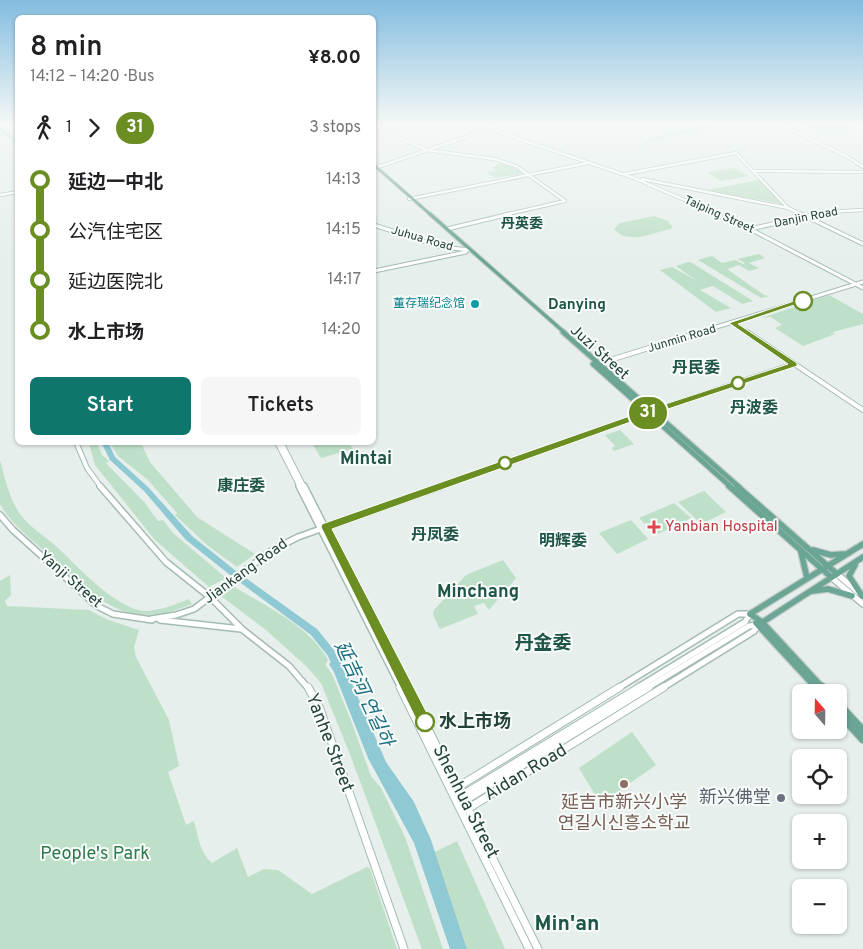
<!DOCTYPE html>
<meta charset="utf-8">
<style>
:root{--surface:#fff;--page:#f6f6f6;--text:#202124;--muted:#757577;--accent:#0f766e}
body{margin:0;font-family:Overpass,"Noto Sans SC","Noto Sans KR",sans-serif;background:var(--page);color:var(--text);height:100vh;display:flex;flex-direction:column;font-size:19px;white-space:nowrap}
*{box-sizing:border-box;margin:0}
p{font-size:16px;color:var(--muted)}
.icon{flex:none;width:28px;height:28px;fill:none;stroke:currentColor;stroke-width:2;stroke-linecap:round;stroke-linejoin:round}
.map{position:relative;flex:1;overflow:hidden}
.side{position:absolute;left:15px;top:15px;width:361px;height:430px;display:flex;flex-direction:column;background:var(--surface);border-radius:8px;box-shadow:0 1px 4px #0004}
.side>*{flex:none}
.badge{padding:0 10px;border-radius:16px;font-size:18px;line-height:32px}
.needle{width:32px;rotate:340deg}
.fabs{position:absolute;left:792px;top:684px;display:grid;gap:10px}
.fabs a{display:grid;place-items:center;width:55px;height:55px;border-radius:8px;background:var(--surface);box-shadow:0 1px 4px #0004;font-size:25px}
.map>.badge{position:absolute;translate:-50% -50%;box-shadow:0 0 0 2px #fff}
.legs{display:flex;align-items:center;gap:8px;height:55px;padding:0 15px;font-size:16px}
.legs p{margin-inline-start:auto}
.head{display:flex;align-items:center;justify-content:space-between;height:85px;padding:0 15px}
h1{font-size:28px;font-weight:600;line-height:38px}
.button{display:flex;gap:10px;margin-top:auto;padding:10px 15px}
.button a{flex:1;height:58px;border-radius:8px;background:var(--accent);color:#fff;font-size:20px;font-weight:600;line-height:58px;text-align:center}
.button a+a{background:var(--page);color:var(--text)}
ul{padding:0 15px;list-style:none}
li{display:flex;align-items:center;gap:18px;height:50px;font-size:19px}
li i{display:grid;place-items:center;width:8px;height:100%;margin:0 6px;background:currentColor}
li i::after{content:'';width:12px;height:12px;margin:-6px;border:4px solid;border-radius:50%;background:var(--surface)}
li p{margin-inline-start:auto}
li:first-child i{background:linear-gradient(#0000 50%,currentColor 0)}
li:last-child i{background:linear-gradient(currentColor 50%,#0000 0)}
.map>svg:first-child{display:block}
</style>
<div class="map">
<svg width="863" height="949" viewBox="0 0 863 949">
<rect width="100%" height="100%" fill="#e6efeb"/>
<g fill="#bfe0c8">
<path d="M797 124H838L851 127 842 135Z"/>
<path d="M501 162 525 173 495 178 486 172 496 171 492 168Z"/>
<path d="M734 168 749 176 721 181 707 172Z"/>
<path d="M759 180 782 204 707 190Z"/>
<path d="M654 216 668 221 673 228C656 232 627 246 614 229L620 223Z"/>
<path d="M759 254 765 258 749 263 759 268 749 271 739 265 727 269 764 295 770 296 761 298 698 260 712 256 722 263 735 260 743 264 745 263 738 259Z"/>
<path d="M689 262 692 263 753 301 742 304 713 286 700 290 731 308 716 312 660 270 672 267 697 281 676 266Z"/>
<path d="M829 295 863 314V324L833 332 835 334 803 346 775 328 782 325 771 317 762 318Z"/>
<path d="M620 430 634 444 614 451 612 448 615 446 605 435Z"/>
<path d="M89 443H97L102 455 109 461 106 463 145 503 158 521 163 520 173 533 226 578 209 587 155 540 95 465Z"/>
<path d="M110 443H141L150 462 197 517 255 554 237 567 207 545 175 515 177 513 148 480 118 456Z"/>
<path d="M312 443H349L353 449 321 458Z"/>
<path d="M0 460C5 478 9 498 20 514 29 527 45 536 57 547 77 566 116 609 145 611 160 611 176 604 189 599L192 604C126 632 100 601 55 560 39 546 21 532 7 515L0 504Z"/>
<path d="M704 491 726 512 701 524 678 502Z"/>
<path d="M674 503 691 518 656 535 639 518Z"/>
<path d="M631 520 648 539 617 554 599 533Z"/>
<path d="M503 560 516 578 489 610 484 603 474 606 478 614 440 629 433 615 434 610 466 575Z"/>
<path d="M10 575 11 595 5 601 7 606 89 610 106 619 139 630 134 647 136 657 169 720 179 766 168 772 186 825 194 821C198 836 200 853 212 863L237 848 248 877 264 869 278 870 312 894 367 867 370 869 397 949H0V581Z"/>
<path d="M233 586C265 606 308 625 327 658L328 661 325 664 332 674 350 718 371 776 381 788 405 837 443 949H422L351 757 321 683 307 667 266 630 221 596Z"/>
<path d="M632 732 656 765 607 799 597 798 579 768Z"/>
<path d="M457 841 505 949H467L435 852Z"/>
</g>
<path fill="#8ec9d4" d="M340 656 386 762 414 802 431 840 467 949H450L414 843 368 758 334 672 329 664Z"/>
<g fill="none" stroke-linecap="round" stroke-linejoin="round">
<g stroke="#8ec9d4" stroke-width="1">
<path d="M692 130 713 125 710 124"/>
<path d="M646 145 649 140 690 131"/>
</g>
<g fill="#8ec9d4" fill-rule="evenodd">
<path d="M0 128 18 141V144L0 131Z"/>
<path d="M101 442H108L115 457 148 487 192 536 236 571 317 629 334 650 342 669 341 672 338 673 335 672 328 656 311 635 230 575 186 540 144 491 110 460Z"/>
</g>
<defs>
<g id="secondary-far4">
<path d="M484 124 501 133 634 178 719 215"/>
<path d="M779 124 848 157 863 167"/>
<path d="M374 127 427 150 494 159 516 166 565 201"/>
<path d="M375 129 395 124"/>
<path d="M375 168 492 128"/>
<path d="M753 171 863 172"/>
<path d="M625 174 736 153 788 208 803 215"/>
<path d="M642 179 788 208"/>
<path d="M0 195 18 192"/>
<path d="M409 199 588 163"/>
<path d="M504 215 565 201"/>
<path d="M812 215 827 212 863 210"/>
</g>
<g id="secondary-far3">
<path d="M716 214 750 229 863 288"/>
<path d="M801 214 863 244"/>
<path d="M374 225 441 247 470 250"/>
<path d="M447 229 510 214"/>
<path d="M750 229 817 214"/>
<path d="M374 271 466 252"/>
<path d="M733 323 748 333"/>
<path d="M697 333 863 282"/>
</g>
<g id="secondary-far2">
<path d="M747 332 863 410"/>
<path d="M597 364 701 332"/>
<path d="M76 442 87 468 101 487"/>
<path d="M277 442 300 487"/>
<path d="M281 442 304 487"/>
<path d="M438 487 647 413 794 364"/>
</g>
<g id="secondary-far1">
<path d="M100 486 166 562 210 597 243 630 289 666 308 688"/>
<path d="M299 486 401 688"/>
<path d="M304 486 407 688"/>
<path d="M0 515 13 530 97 606 113 614 152 620"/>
<path d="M837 574 858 592"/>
<path d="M831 577 863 604"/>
<path d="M151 619 176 615 194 609 271 551 298 537 442 486"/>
<path d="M160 620 241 629"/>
<path d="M618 688 738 614H750"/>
<path d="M637 688 745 622 750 614"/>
<path d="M647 688 749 626 758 625"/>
<path d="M662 688 754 631 758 625"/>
</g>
<g id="secondary">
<path d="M308 687 320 709 404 949"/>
<path d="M400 687 529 949"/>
<path d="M407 687 538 949"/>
<path d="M458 787 620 687"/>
<path d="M456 799 640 687"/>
<path d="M464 801 649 687"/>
<path d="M469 808 664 687"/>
</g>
<path id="primary-far4" d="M374 165 431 215"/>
<path id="primary-far3" d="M430 214 565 333"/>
<g id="primary-far2">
<path d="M563 332 739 487"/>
<path d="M593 364 731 487"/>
</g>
<g id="primary-far1">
<path d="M729 486 831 577"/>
<path d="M737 486 837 574"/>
<path d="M813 550 831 555 844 554"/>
<path d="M801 552 807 578"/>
<path d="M855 565 849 576 862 596"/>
<path d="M812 591 828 589 852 596"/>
<path d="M750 614 863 544"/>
<path d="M750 614 762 622 823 688"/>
<path d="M756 623 816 688"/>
<path d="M758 625 863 557"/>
</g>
<g id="primary">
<path d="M815 687 820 692"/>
<path d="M822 687 827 692"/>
<path d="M839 705 863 731"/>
<path d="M839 713 863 739"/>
</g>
</defs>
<use href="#secondary-far4" stroke="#a4bbb3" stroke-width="4"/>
<use href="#secondary-far3" stroke="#a4bbb3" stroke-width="5"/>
<use href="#secondary-far2" stroke="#a4bbb3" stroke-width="6"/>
<use href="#secondary-far1" stroke="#a4bbb3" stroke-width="8"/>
<use href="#secondary" stroke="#a4bbb3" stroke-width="9"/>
<use href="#primary-far4" stroke="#c2cac8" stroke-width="4"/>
<use href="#primary-far3" stroke="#c2cac8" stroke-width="5"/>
<use href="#primary-far2" stroke="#c2cac8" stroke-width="7"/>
<use href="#primary-far1" stroke="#c2cac8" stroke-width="8"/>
<use href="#primary" stroke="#c2cac8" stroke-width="10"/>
<use href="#secondary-far4" stroke="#fff" stroke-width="2.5"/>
<use href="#secondary-far3" stroke="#fff" stroke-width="3"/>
<use href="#secondary-far2" stroke="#fff" stroke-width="4"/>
<use href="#secondary-far1" stroke="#fff" stroke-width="5"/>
<use href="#secondary" stroke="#fff" stroke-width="7"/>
<use href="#primary-far4" stroke="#6aa596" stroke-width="2.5"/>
<use href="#primary-far3" stroke="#6aa596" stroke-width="3"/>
<use href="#primary-far2" stroke="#6aa596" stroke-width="4.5"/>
<use href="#primary-far1" stroke="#6aa596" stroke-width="5.5"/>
<use href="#primary" stroke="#6aa596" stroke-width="8"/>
</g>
<linearGradient id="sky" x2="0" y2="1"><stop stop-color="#84bce0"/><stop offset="0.48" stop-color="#f4f8f6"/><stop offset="1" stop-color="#f4f8f6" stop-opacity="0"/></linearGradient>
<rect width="863" height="257" fill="url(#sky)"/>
<path fill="#6b8e23" stroke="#fff" d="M800 299 806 301 738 324 797 363V366L650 415 332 529 429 717 431 722 429 727 425 729 420 727 321 527 322 524 644 411 788 364 729 323Z"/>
<g fill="#fff" stroke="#6b8e23" stroke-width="2.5">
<circle cx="803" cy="301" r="9"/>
<circle cx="738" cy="383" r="6"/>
<circle cx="505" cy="463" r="6"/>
<circle cx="425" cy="722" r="9"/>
</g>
<circle fill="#0f9aa8" stroke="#f7fbf9" stroke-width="2" cx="475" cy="304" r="5"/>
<path fill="#e0444e" stroke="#f7fbf9" stroke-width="2" d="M651.5 519.5h5v5h5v5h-5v5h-5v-5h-5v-5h5z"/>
<circle fill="#8d6e63" stroke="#f7fbf9" stroke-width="2" cx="624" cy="784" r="5"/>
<circle fill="#6b7280" stroke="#f7fbf9" stroke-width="2" cx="781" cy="798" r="5"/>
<g text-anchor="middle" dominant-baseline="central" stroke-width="4" stroke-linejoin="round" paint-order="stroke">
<g font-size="12" fill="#24423a" stroke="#f7fbf9">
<text transform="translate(719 215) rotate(24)">Taiping Street</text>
<text transform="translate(806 218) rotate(-11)">Danjin Road</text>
<text transform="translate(422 239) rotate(16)">Juhua Road</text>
<text transform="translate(682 339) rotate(-17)">Junmin Road</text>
</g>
<g font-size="12" fill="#0d838f" stroke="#f7fbf9" text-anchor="end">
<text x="465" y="304">董存瑞纪念馆</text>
</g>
<g font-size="14" font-weight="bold" fill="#1f5548" stroke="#f7fbf9">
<text x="522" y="224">丹英委</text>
</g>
<g font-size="15" font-weight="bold" fill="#1f5548" stroke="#f7fbf9">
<text x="577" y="305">Danying</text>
</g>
<g font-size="15" fill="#24423a" stroke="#f7fbf9">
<text transform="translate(599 353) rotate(42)">Juzi Street</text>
<text transform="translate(246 572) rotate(-36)">Jiankang Road</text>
<text transform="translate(70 580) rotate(41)">Yanji Street</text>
</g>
<g font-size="15" fill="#be3a42" stroke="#f7fbf9" text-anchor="start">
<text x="665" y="527">Yanbian Hospital</text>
</g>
<g font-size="16" font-weight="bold" fill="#1f5548" stroke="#f7fbf9">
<text x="696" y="369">丹民委</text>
<text x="754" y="409">丹波委</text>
<text x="241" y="487">康庄委</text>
<text x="435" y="536">丹凤委</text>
<text x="563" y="542">明辉委</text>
</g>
<g font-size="18" font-weight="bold" fill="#1f5548" stroke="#f7fbf9">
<text x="366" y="459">Mintai</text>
<text x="478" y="592">Minchang</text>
</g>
<g font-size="18" font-weight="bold" fill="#24423a" stroke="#f7fbf9" text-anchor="start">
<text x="439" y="722">水上市场</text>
</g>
<g font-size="18" fill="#24423a" stroke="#f7fbf9">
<text transform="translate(329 743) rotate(69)">Yanhe Street</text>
<text transform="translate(526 773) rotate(-31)">Aidan Road</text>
<text transform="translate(465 802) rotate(63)">Shenhua Street</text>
</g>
<g font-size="18" fill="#5b616d" stroke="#f7fbf9" text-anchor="end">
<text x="771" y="798">新兴佛堂</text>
</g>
<g font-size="18" fill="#785e54" stroke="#f7fbf9">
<text x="624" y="803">延吉市新兴小学<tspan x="624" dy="21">연길시신흥소학교</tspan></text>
</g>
<g font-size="18" fill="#2d7a4b" stroke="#f7fbf9">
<text x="95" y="854">People's Park</text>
</g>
<g font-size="19" font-weight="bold" fill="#1f5548" stroke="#f7fbf9">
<text x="543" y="644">丹金委</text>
</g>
<g font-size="19" font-style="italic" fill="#1c6f80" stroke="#f7fbf9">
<text transform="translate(363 694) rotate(65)">延吉河 연길하</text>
</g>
<g font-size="21" font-weight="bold" fill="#1f5548" stroke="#f7fbf9">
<text x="567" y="924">Min'an</text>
</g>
</g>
</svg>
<div class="fabs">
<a><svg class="needle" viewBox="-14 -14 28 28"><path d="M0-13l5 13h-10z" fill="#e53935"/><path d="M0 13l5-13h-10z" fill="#757577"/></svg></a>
<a><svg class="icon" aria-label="locate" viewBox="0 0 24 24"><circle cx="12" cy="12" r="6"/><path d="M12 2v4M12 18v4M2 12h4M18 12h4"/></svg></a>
<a>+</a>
<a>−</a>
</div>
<b class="badge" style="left:648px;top:413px;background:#6b8e23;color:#fff">31</b>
<section class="side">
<div class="head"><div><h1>8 min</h1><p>14:12 – 14:20 · Bus</p></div><b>¥8.00</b></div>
<div class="legs"><svg class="icon" aria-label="walk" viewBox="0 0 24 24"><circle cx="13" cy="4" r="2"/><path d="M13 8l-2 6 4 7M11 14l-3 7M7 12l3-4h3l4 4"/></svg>1<svg class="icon" aria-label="forward" viewBox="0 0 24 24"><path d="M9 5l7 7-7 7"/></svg><b class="badge" style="background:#6b8e23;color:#fff">31</b><p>3 stops</p></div>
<ul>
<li><i style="color:#6b8e23"></i><b>延边一中北</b><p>14:13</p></li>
<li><i style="color:#6b8e23"></i><span>公汽住宅区</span><p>14:15</p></li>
<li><i style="color:#6b8e23"></i><span>延边医院北</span><p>14:17</p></li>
<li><i style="color:#6b8e23"></i><b>水上市场</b><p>14:20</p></li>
</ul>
<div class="button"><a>Start</a><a>Tickets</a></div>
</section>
</div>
